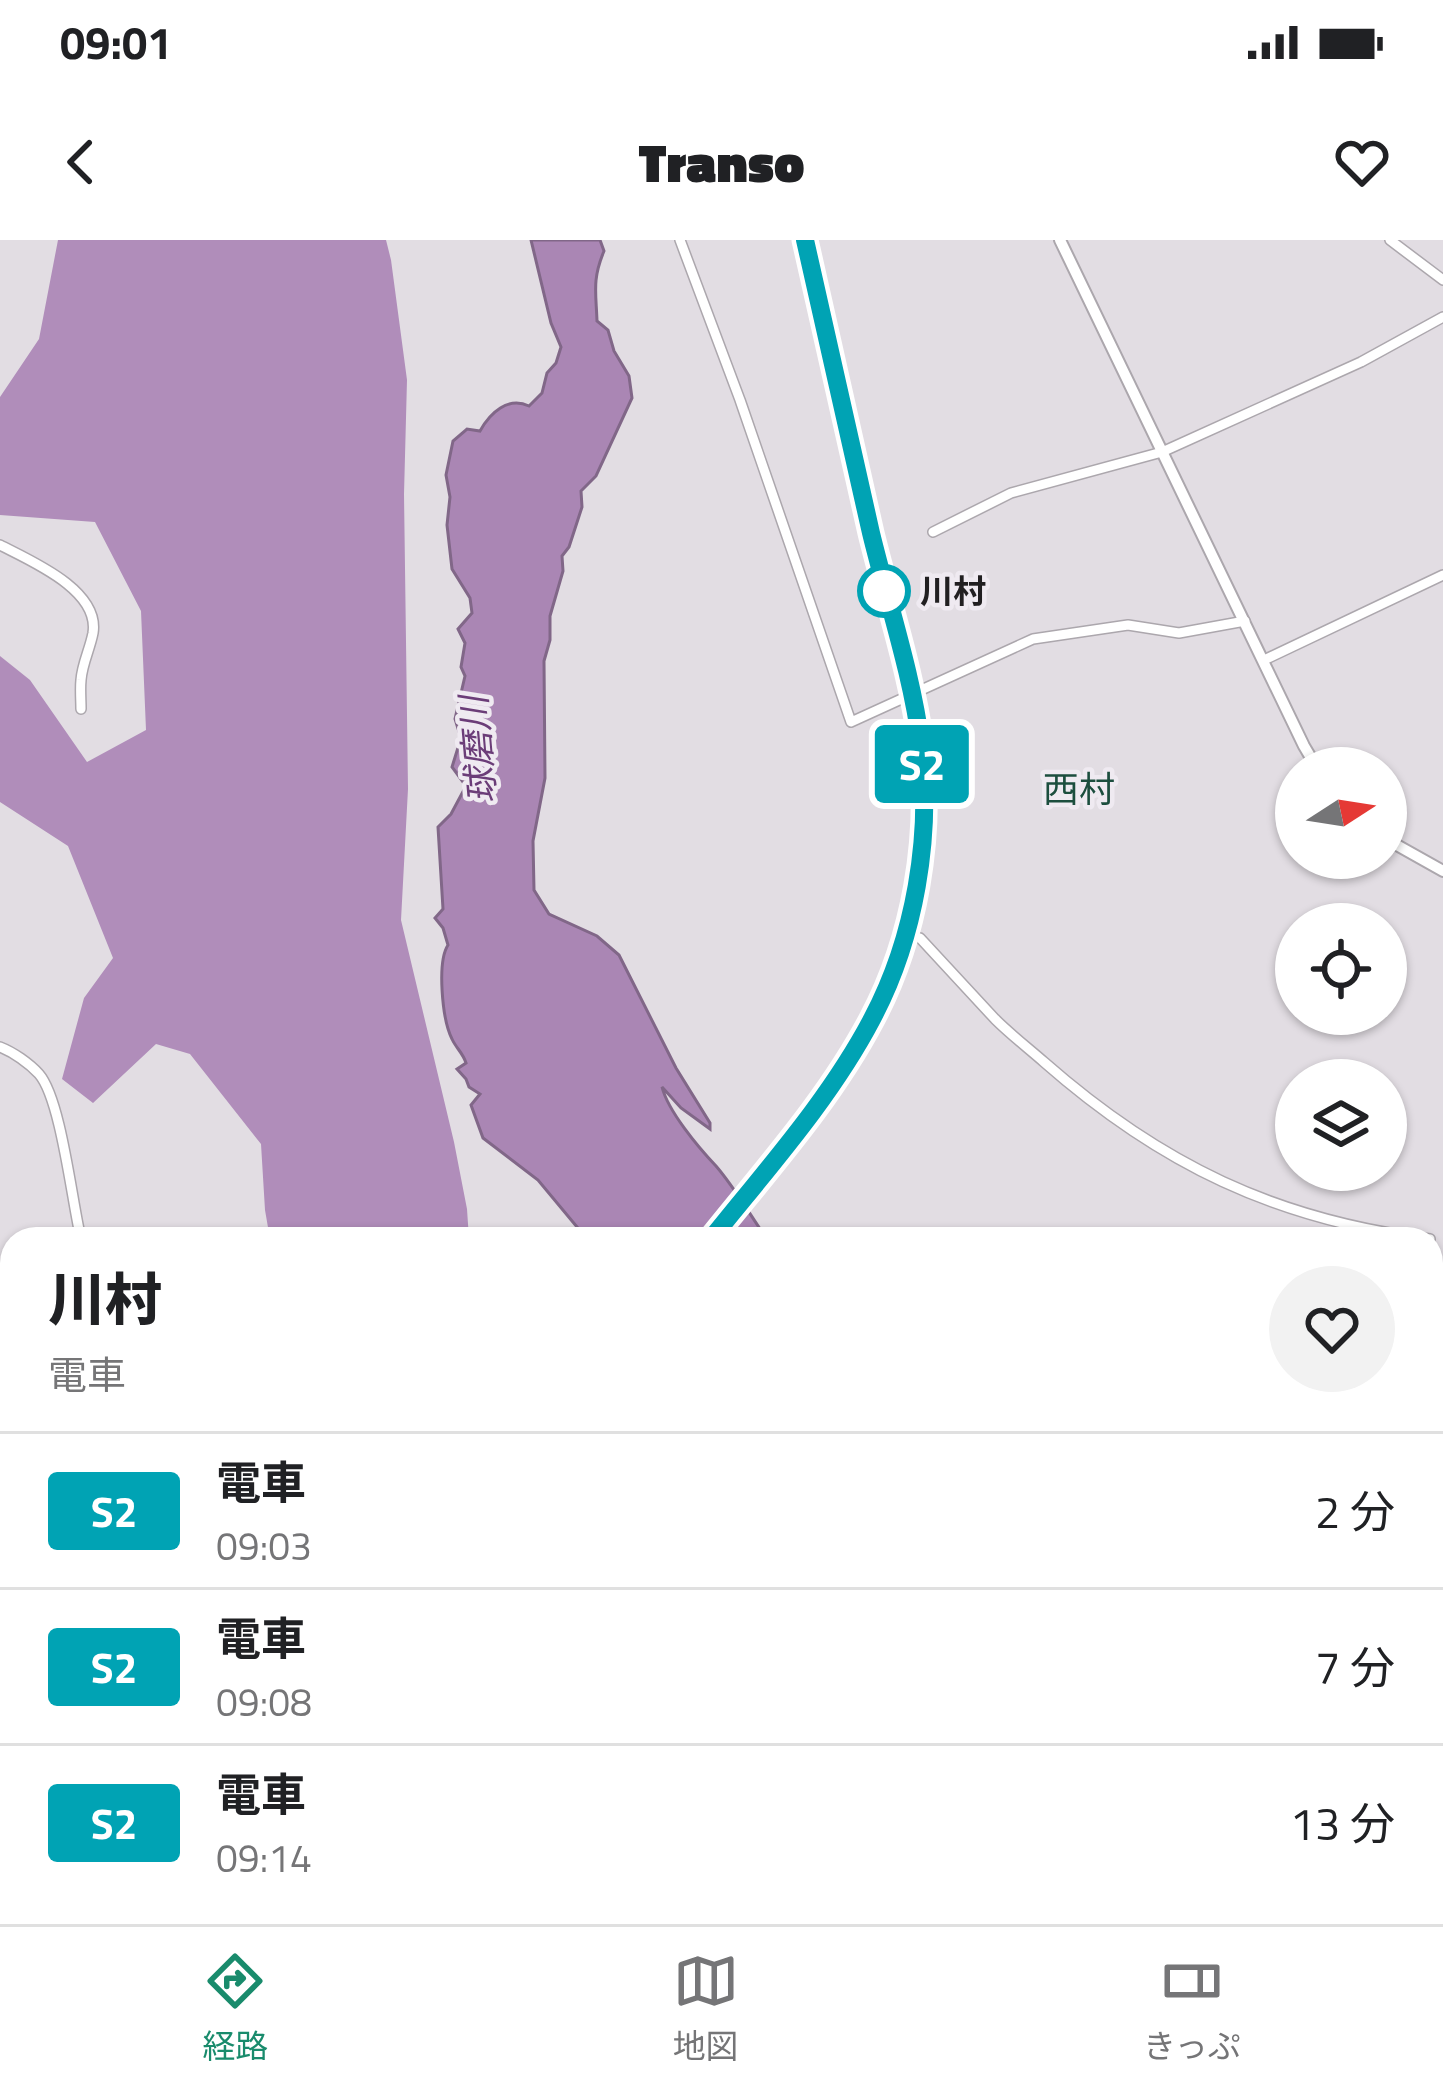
<!DOCTYPE html>
<html lang="ja">
<meta charset="utf-8">
<style>
:root{--surface:#fff;--page:#f2f2f2;--text:#202124;--muted:#757577;--line:#e0e0e0;--accent:#198b6c}
body{margin:0;font-family:"Titillium Web","Noto Sans JP",sans-serif;background:var(--page);color:var(--text);height:100vh;display:flex;flex-direction:column;font-size:45px;white-space:nowrap}
*{box-sizing:border-box;margin:0}
p{font-size:39px;color:var(--muted)}
.icon{flex:none;width:66px;height:66px;fill:none;stroke:currentColor;stroke-width:2;stroke-linecap:round;stroke-linejoin:round}
.map{position:relative;flex:1;overflow:hidden}
.details{position:absolute;left:0px;top:987px;width:1443px;height:699px;display:flex;flex-direction:column;background:var(--surface);border-radius:36px 36px 0 0;box-shadow:0 3px 9px #0004}
.details>*{flex:none}
.badge{padding:0 24px;border-radius:9px;font-size:42px;line-height:78px}
.needle{width:78px;rotate:78deg}
.buttons{position:absolute;left:1275px;top:507px;display:grid;gap:24px}
.buttons a{display:grid;place-items:center;width:132px;height:132px;border-radius:50%;background:var(--surface);box-shadow:0 3px 9px #0004;font-size:60px}
.map>.badge{position:absolute;translate:-50% -50%;box-shadow:0 0 0 6px #fff}
.round{display:grid;place-items:center;flex:none;width:126px;height:126px;border-radius:63px;background:var(--page)}
.headline{display:flex;align-items:center;justify-content:space-between;height:204px;padding:0 48px}
h1{font-size:57px;font-weight:800;line-height:90px}
ul{padding:0;list-style:none}
li{display:flex;align-items:center;gap:36px;height:156px;padding:0 48px;border-top:3px solid var(--line)}
li div{flex:1}
li b{display:block;font-size:45px}
li em{font-style:normal}
li .badge{min-width:132px;font-weight:700;text-align:center}
.status{display:flex;justify-content:space-between;align-items:center;height:84px;padding:0 60px;background:var(--surface);direction:ltr}
.status svg{height:33px;fill:currentColor}
header{display:flex;justify-content:space-between;align-items:center;height:156px;padding:0 48px;background:var(--surface);font-size:54px;font-weight:800}
.dock{display:flex;justify-content:space-around;align-items:center;height:168px;border-top:3px solid var(--line);background:var(--surface);font-size:33px;color:var(--muted)}
.dock a{display:grid;justify-items:center;gap:6px}
.dock .selected{color:var(--accent)}
.map>svg:first-child{display:block}
</style>
<div class="status"><b>09:01</b><svg viewBox="0 0 49 12"><path d="M0 12V9h3v3zM5 12V6h3v6zM10 12V3h3v9zM15 12V0h3v12zM26 1h20v11H26zM47 4h2v5h-2z"/></svg></div>
<header><svg class="icon" aria-label="back" viewBox="0 0 24 24"><path d="M15 5l-7 7 7 7"/></svg>Transo<svg class="icon" aria-label="heart" viewBox="0 0 24 24"><path d="M12 20l-8-8c-3-5 5-10 8-4 3-6 11-1 8 4z"/></svg></header>
<div class="map">
<svg width="1443" height="1684" viewBox="0 0 1443 1684">
<rect width="100%" height="100%" fill="#e2dde3"/>
<g fill="#b08dba">
<path d="M58 0H386L391 20 407 140 404 254 408 549 401 680 454 902 467 969 469 999H270L265 970 261 904 190 814 156 804 93 863 62 839 84 758 113 718 68 606 0 562V416L30 440 87 522 146 490 141 371 95 282 0 275V157L39 99Z"/>
<path d="M0 1636 12 1640V1674H50L51 1684H0Z"/>
</g>
<g fill="#aa86b4" stroke="#816788" stroke-width="3">
<path d="M531 0H600L604 11C592 40 596 52 597 81L608 90 614 111 629 136 632 158 596 236 581 251 582 267 569 307 562 316 563 331 550 376V400L544 421 545 538 533 601 534 650 549 674 597 696 619 715 676 828 710 883V889L681 868 662 847C668 871 698 907 716 926 735 948 750 975 767 999H587L538 940 483 898 471 865 480 854 469 847 466 839 457 829 466 823C463 813 456 808 452 799 442 779 437 722 448 705L443 688 435 678 443 669 438 587 451 574 466 546 452 527 461 498 455 479 465 436 461 427 465 403 458 389 472 373 470 358 452 329 447 285 450 257 446 235 453 201 467 189 480 191C490 173 508 156 529 166L542 153 547 133 556 123 561 107 551 83Z"/>
<path d="M1431 1206 1443 1208V1296L1431 1298Z"/>
<path d="M958 1674H1056L1065 1684H990L980 1679 979 1684H959Z"/>
</g>
<g fill="none" stroke-linecap="round" stroke-linejoin="round">
<path stroke="#816788" stroke-width="3" d="M292 1684 298 1674"/>
<g stroke="#aa86b4" stroke-width="18">
<path d="M276 1684 294 1681"/>
<path d="M588 1684 592 1674"/>
</g>
<defs>
<g id="minor">
<path d="M680 0 740 160 851 482 1033 399 1128 385 1179 393 1245 381"/>
<path d="M1390 0 1443 40"/>
<path d="M933 292 1011 253 1162 212 1361 122 1443 77"/>
<path d="M0 305C31 321 100 350 93 393 90 409 82 424 81 440 80 449 81 460 81 469"/>
<path d="M1264 420 1443 335"/>
<path d="M920 698C945 725 970 752 995 779 1010 794 1028 808 1044 822 1160 924 1276 980 1430 999"/>
<path d="M0 807C13 812 29 823 39 834 61 859 72 962 81 999"/>
<path d="M0 1162 12 1151"/>
<path d="M0 1245 12 1270"/>
<path d="M1431 1355 1443 1331"/>
<path d="M1431 1547 1443 1577"/>
<path d="M0 1568 12 1579"/>
<path d="M110 1674 112 1684"/>
<path d="M1291 1674 1297 1684"/>
<path d="M1352 1684 1353 1674"/>
<path d="M1432 1684 1443 1645"/>
</g>
<g id="tertiary">
<path d="M1060 0 1304 506 1317 528"/>
<path d="M1386 599 1443 631"/>
</g>
</defs>
<use href="#minor" stroke="#aca7ad" stroke-width="12"/>
<use href="#tertiary" stroke="#aca7ad" stroke-width="14"/>
<use href="#minor" stroke="#fff" stroke-width="9"/>
<use href="#tertiary" stroke="#fff" stroke-width="10"/>
<defs>
<g id="rail">
<path d="M711 999C768 930 830 859 872 779 915 697 932 597 921 505 913 439 890 375 875 311 852 207 829 104 805 0"/>
<path d="M412 1674 413 1684"/>
</g>
</defs>
<use href="#rail" stroke="#3f3d3f" stroke-width="8"/>
<use href="#rail" stroke="#efeaf1" stroke-width="3" stroke-dasharray="9" stroke-linecap="butt"/>
</g>
<g fill="none" stroke-linecap="round" stroke-linejoin="round">
<defs>
<path id="line" d="M711 999C767 929 830 859 872 779 915 698 932 597 921 505 912 434 888 363 871 293 849 195 827 98 805 0"/>
</defs>
<use href="#line" stroke="#fff" stroke-width="27"/>
<use href="#line" stroke="#00a3b4" stroke-width="18"/>
</g>
<circle fill="#fff" stroke="#00a3b4" stroke-width="6" cx="884" cy="351" r="24"/>
<g text-anchor="middle" dominant-baseline="central" stroke-width="9" stroke-linejoin="round" paint-order="stroke">
<g font-size="33" font-weight="bold" fill="#211f21" stroke="#efeaf1" text-anchor="start">
<text x="920" y="351">川村</text>
</g>
<g font-size="36" font-style="italic" fill="#6b3d78" stroke="#efeaf1">
<text transform="translate(477 510) rotate(-95)">球磨川</text>
</g>
<g font-size="36" fill="#1c4e3e" stroke="#efeaf1">
<text x="1079" y="548">西村</text>
</g>
</g>
</svg>
<div class="buttons">
<a><svg class="needle" viewBox="-14 -14 28 28"><path d="M0-13l5 13h-10z" fill="#e53935"/><path d="M0 13l5-13h-10z" fill="#757577"/></svg></a>
<a><svg class="icon" aria-label="locate" viewBox="0 0 24 24"><circle cx="12" cy="12" r="6"/><path d="M12 2v4M12 18v4M2 12h4M18 12h4"/></svg></a>
<a><svg class="icon" aria-label="layers" viewBox="0 0 24 24"><path d="M12 4l9 5-9 5-9-5zM3 14l9 5 9-5"/></svg></a>
</div>
<b class="badge" style="left:922px;top:524px;background:#00a3b4;color:#fff">S2</b>
<section class="details">
<div class="headline"><div><h1>川村</h1><p>電車</p></div><a class="round"><svg class="icon" aria-label="heart" viewBox="0 0 24 24"><path d="M12 20l-8-8c-3-5 5-10 8-4 3-6 11-1 8 4z"/></svg></a></div>
<ul>
<li><span class="badge" style="background:#00a3b4;color:#fff">S2</span><div><b>電車</b><p>09:03</p></div><em>2 分</em></li>
<li><span class="badge" style="background:#00a3b4;color:#fff">S2</span><div><b>電車</b><p>09:08</p></div><em>7 分</em></li>
<li><span class="badge" style="background:#00a3b4;color:#fff">S2</span><div><b>電車</b><p>09:14</p></div><em>13 分</em></li>
</ul>
</section>
</div>
<nav class="dock">
<a class="selected"><svg class="icon" aria-label="directions" viewBox="0 0 24 24"><path d="M12 3l9 9-9 9-9-9zM9 14v-3h6M13 9l2 2-2 2"/></svg>経路</a>
<a><svg class="icon" aria-label="map" viewBox="0 0 24 24"><path d="M3 6l6-2 6 2 6-2v14l-6 2-6-2-6 2zM9 4v14M15 6v14"/></svg>地図</a>
<a><svg class="icon" aria-label="tickets" viewBox="0 0 24 24"><path d="M3 7h18v10H3zM15 7v10"/></svg>きっぷ</a>
</nav>
